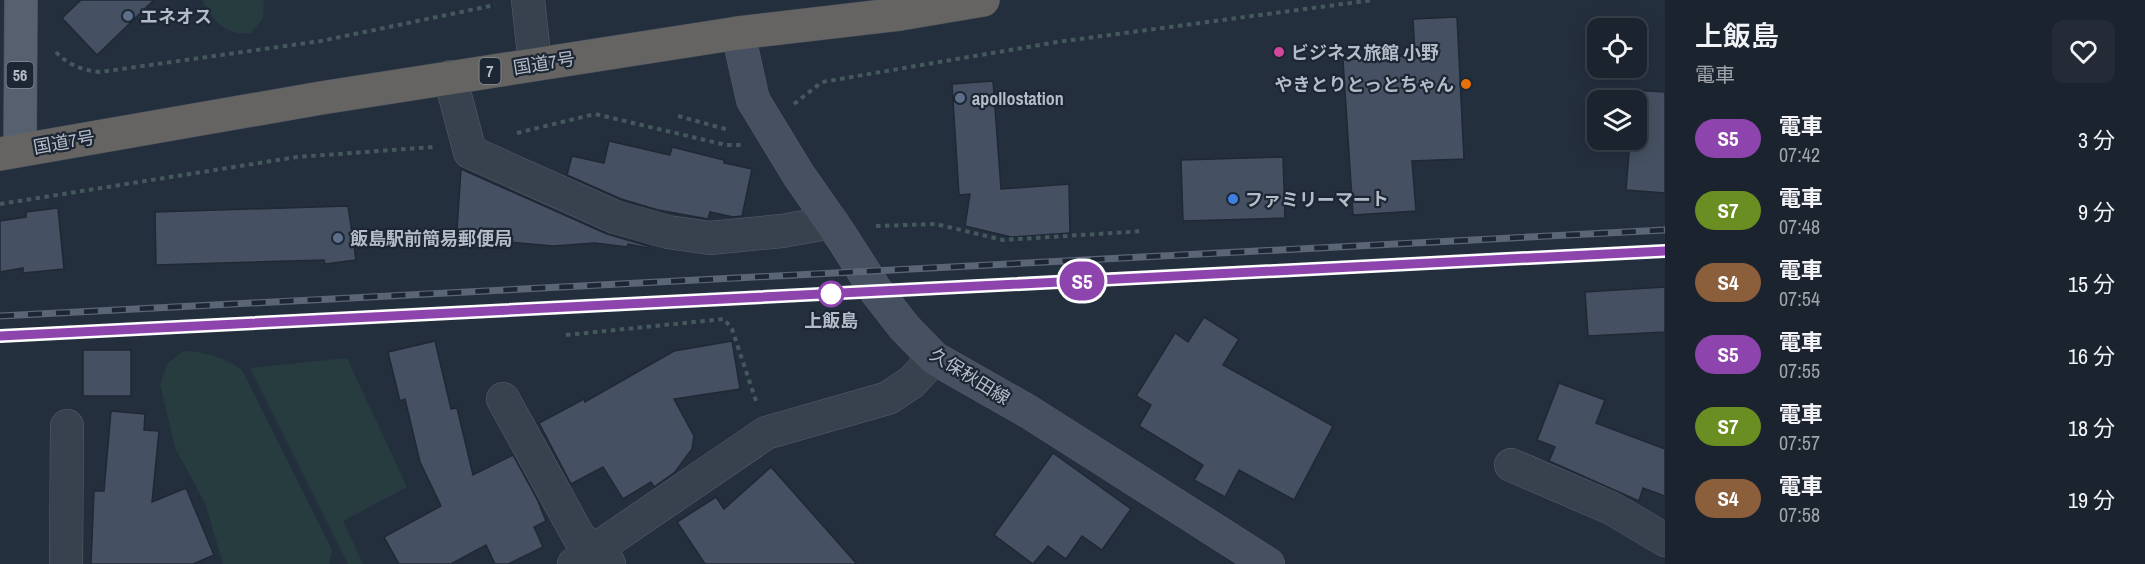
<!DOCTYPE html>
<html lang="ja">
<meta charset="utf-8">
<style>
:root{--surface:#1b232e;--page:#242b36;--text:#f1f3f6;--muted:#a0a4aa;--line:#39404a}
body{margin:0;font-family:"Archivo Narrow","Noto Sans JP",sans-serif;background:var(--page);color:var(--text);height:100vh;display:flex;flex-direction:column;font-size:22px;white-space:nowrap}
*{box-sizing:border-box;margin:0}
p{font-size:20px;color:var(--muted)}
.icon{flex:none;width:33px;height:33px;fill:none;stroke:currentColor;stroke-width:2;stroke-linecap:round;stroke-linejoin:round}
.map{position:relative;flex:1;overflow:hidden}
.sheet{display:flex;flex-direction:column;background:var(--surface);width:480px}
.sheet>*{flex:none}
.badge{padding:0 12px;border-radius:20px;font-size:21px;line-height:39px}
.controls{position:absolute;left:1587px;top:18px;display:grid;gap:12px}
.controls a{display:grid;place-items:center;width:60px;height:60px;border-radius:12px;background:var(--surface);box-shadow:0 3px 15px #0003,0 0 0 2px var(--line);font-size:30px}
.map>.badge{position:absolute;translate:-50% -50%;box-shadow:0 0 0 3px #fff}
.round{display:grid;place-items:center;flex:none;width:63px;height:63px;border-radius:12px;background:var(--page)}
.head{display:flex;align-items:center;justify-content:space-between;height:102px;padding:0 30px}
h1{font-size:28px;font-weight:600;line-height:45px}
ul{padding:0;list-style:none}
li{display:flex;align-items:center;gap:18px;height:72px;padding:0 30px}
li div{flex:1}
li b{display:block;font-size:22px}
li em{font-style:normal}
li .badge{min-width:66px;font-weight:700;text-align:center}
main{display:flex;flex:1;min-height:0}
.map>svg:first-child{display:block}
</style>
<main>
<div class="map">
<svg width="1665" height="564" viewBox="0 0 1665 564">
<rect width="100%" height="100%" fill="#242f3e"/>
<g fill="#263c3f">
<path d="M202 0H264L263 18 251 33C225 36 214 21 202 0Z"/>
<path d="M183 351C206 352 224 357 242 370L332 550 329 564H223L205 503 175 448 160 384 168 363Z"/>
<path d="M347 358 407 487 343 521 363 564H348L250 368Z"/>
</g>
<g fill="#455162" stroke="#1f2835" stroke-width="1.5">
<path d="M81 0H154L97 55 62 18Z"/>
<path d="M1457 17 1464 159 1412 161 1416 211 1353 215 1343 60 1415 55 1413 19Z"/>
<path d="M993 81 1001 189 1069 184 1070 233 1011 237 965 226 970 194 959 195 952 84Z"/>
<path d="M1633 90 1665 92V193L1626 190 1630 140H1636V100H1632Z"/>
<path d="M609 141 670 155 672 147 724 160V163L752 169 742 216 733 217 710 212 708 219 658 210 621 199 567 175 572 156 604 163Z"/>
<path d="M1283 157 1285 218 1183 221 1181 160Z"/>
<path d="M461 169 607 234 648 246V248L628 244 627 247 595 243 553 246 507 242V249L456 245Z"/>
<path d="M348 206 356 260 325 264 324 260 156 265 155 212Z"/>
<path d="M58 208 64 269 23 273V268L0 272V221L26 217V212Z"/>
<path d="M1665 287V332L1588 336 1585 292Z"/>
<path d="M1204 317 1239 339 1223 365 1333 426 1294 500 1239 470 1225 497 1194 480 1203 465 1139 426 1151 405 1136 396 1175 333 1188 342Z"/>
<path d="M435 341 451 409 457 408 473 475 513 455 538 501 546 521 534 527 543 547 508 564H495L486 545 451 564H399L384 537 441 506 420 462 405 399 400 401 388 352Z"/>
<path d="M732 341 740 389 674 399 694 436 692 449 675 472 654 487 651 482 623 499 603 467 571 484 539 423 584 399 585 402 674 351Z"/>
<rect x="83" y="350" width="48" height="46"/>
<path d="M1559 383 1605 400 1596 423 1665 449V496L1643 488 1639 501 1549 461 1555 447 1537 440Z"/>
<path d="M111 411 145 414 144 430 159 431 152 502 186 488 214 555 193 564H91L94 491H104Z"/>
<path d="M1053 453 1131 509 1102 550 1082 536 1066 559 1048 546 1033 564 994 535Z"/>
<path d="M771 467 857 564H705L677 522 716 497 724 509Z"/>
</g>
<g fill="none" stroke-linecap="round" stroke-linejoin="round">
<defs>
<g id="minor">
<path d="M528 0 535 64"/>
<path d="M450 77 470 152 615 217 668 232 710 238 782 231 832 222"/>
<path d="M503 399 579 537 609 564"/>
<path d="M1511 465 1611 508 1665 540"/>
<path d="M66 564 67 426"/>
<path d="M574 564 766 433 888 398 912 382 934 358"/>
</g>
<path id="secondary" d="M738 33 753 100 767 123 798 174 843 239 876 291 904 327 934 358 1029 412 1268 564"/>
<path id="primary" d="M20 150 21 0"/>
<path id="trunk" d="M0 154 321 98 738 33 900 14 983 0"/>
</defs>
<use href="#minor" stroke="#565f6c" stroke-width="34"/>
<use href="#secondary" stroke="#565f6c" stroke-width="34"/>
<use href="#primary" stroke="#414a57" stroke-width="34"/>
<use href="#trunk" stroke="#434c59" stroke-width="34"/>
<g stroke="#44595c" stroke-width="4" stroke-dasharray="4.5 4.5" stroke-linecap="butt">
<path d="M56 52C68 65 82 70 100 72L321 41 495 5"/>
<path d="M794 104 822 82 1057 42 1373 0"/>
<path d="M678 116 729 130"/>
<path d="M517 133 595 114 726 145H741"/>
<path d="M0 204 297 157 433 147"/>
<path d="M876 226 936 224 1003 240 1144 231"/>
<path d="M566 335 724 319 732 329 756 401"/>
</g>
<use href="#minor" stroke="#38414e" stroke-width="33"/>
<use href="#secondary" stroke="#465061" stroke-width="33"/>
<use href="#primary" stroke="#56606e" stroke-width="33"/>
<use href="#trunk" stroke="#656462" stroke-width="33"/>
<defs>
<g id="rail">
<path d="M0 316 1665 230"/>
<path d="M0 336 1665 251"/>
</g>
</defs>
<use href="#rail" stroke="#5a6575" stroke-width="7"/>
<use href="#rail" stroke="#1d2633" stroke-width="4.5" stroke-dasharray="14" stroke-linecap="butt"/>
</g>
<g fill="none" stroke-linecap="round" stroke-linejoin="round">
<defs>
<path id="line" d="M0 336 1665 251"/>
</defs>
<use href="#line" stroke="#fff" stroke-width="14"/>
<use href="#line" stroke="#8e44ad" stroke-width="9"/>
</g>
<g fill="#5c6f8a" stroke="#1d2633" stroke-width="2">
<circle cx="128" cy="16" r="6"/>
<circle cx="960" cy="98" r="6"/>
<circle cx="338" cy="238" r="6"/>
</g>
<circle fill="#d1479c" stroke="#1d2633" stroke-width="2" cx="1279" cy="52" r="6"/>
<circle fill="#e8710a" stroke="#1d2633" stroke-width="2" cx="1466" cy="84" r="6"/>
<circle fill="#3f7fe0" stroke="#1d2633" stroke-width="2" cx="1233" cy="199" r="6"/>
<circle fill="#fff" stroke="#8e44ad" stroke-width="3" cx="831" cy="294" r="12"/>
<g text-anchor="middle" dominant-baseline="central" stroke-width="4.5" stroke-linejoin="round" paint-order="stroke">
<g fill="#1d2633" stroke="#878f9c" stroke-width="1.5">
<rect x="479.5" y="58" width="21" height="26" rx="4.5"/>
<rect x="6.5" y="62" width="27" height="26" rx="4.5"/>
</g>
<g font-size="16" font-weight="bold" fill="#b4bcc9">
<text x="490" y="71">7</text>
<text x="20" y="75">56</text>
</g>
<g font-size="18" font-weight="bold" fill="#b4bcc9" stroke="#1d2633" text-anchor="start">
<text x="140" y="16">エネオス</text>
<text x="1291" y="52">ビジネス旅館 小野</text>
<text x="1454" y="84" text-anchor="end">やきとりとっとちゃん</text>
<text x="972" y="98">apollostation</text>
<text x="1245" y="199">ファミリーマート</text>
<text x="350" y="238">飯島駅前簡易郵便局</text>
</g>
<g font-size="18" fill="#b4bcc9" stroke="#1d2633">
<text transform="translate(544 63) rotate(-9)">国道7号</text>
<text transform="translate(64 142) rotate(-10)">国道7号</text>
<text transform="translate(970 376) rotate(32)">久保秋田線</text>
</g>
<g font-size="18" font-weight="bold" fill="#b4bcc9" stroke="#1d2633">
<text x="831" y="320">上飯島</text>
</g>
</g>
</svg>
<div class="controls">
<a><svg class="icon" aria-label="locate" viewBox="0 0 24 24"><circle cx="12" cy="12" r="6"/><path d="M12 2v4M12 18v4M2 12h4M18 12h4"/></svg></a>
<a><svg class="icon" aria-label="layers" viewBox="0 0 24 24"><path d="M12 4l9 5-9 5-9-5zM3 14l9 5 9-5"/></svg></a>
</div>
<b class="badge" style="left:1082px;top:281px;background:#8e44ad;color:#fff">S5</b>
</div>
<section class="sheet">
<div class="head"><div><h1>上飯島</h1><p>電車</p></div><a class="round"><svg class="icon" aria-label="heart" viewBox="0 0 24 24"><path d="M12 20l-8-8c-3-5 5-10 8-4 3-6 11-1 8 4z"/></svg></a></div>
<ul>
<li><span class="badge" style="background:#8e44ad;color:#fff">S5</span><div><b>電車</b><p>07:42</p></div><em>3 分</em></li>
<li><span class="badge" style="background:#6b8e23;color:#fff">S7</span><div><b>電車</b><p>07:48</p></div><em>9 分</em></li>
<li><span class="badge" style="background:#8b5e3c;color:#fff">S4</span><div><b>電車</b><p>07:54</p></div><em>15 分</em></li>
<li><span class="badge" style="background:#8e44ad;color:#fff">S5</span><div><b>電車</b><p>07:55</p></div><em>16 分</em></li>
<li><span class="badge" style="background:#6b8e23;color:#fff">S7</span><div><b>電車</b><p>07:57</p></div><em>18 分</em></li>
<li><span class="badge" style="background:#8b5e3c;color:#fff">S4</span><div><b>電車</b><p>07:58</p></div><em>19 分</em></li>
</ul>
</section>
</main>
